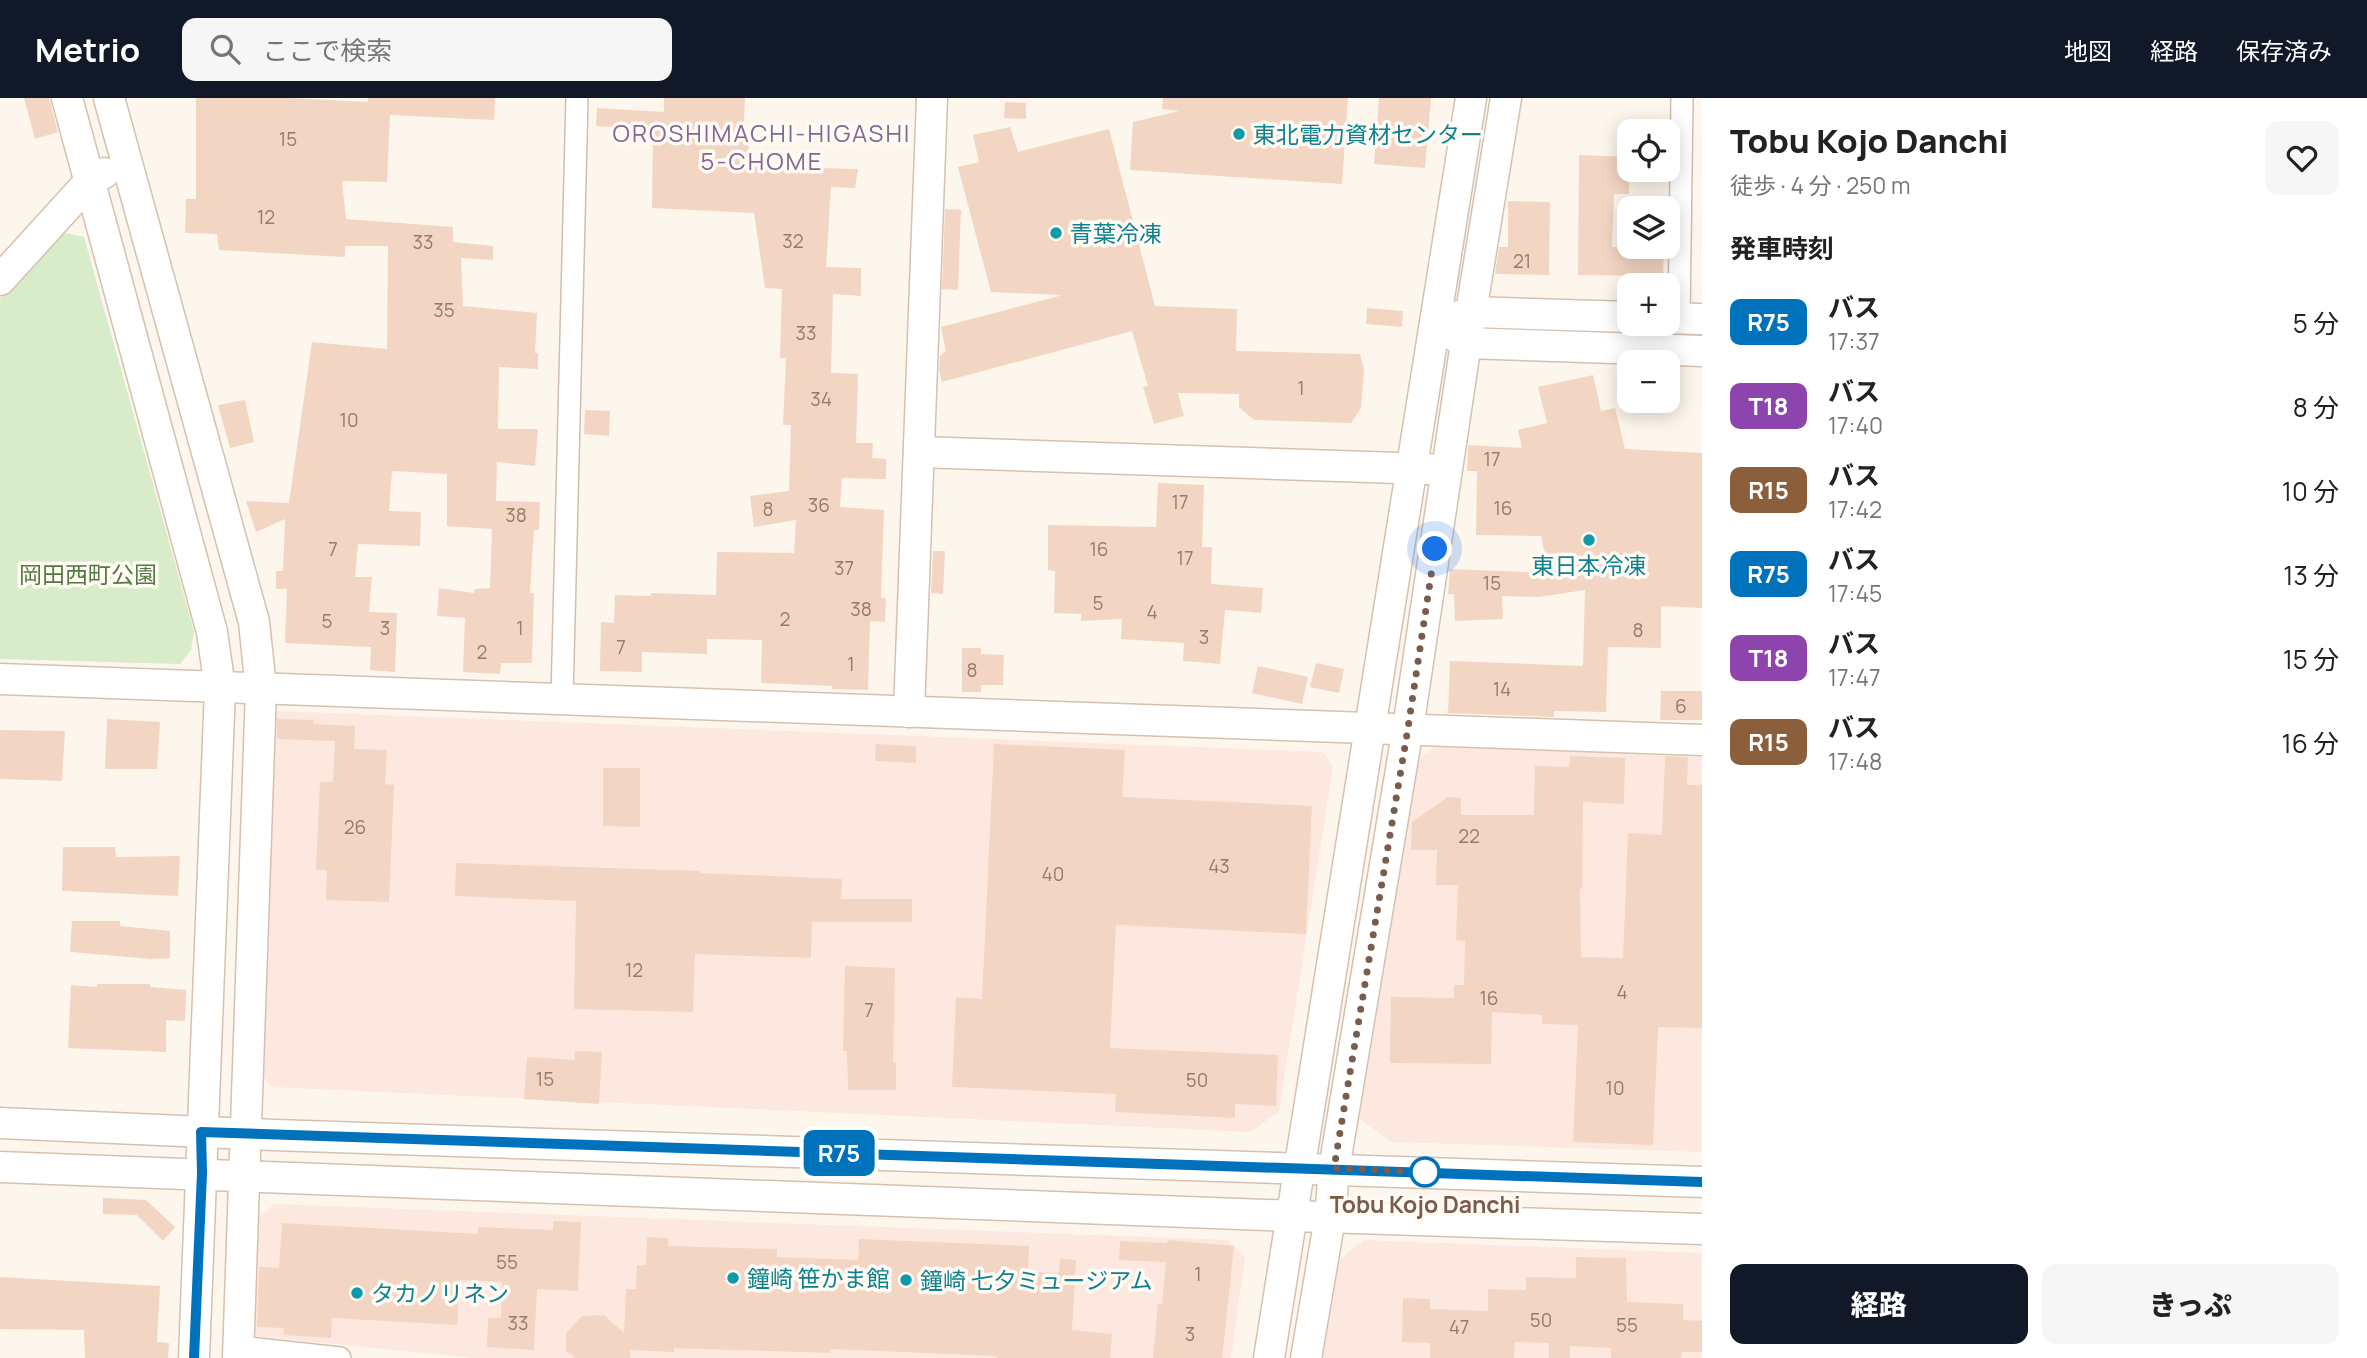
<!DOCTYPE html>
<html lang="ja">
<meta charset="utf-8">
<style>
:root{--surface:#fff;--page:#f6f6f6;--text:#222;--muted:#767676;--accent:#111827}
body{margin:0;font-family:Manrope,"Noto Sans JP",sans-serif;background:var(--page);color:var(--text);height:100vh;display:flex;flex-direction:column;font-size:26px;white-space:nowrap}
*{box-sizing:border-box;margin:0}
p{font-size:23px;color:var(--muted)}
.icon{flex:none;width:38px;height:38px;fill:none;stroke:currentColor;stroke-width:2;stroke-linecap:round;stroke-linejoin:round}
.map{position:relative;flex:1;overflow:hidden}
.side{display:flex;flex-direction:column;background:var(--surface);width:665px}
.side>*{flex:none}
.badge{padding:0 14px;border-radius:10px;font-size:24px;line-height:46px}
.controls{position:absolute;left:1617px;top:21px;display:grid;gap:14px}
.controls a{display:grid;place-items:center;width:63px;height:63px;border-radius:14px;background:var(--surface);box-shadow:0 4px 18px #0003;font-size:35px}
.you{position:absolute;width:35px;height:35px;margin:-18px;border:5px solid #fff;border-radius:50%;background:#1a73e8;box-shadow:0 0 0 10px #1a73e833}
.map>.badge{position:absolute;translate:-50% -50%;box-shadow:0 0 0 4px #fff}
h2{padding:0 28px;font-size:26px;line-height:63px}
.round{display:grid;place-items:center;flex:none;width:74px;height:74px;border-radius:14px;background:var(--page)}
.summary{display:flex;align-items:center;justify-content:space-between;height:119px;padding:0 28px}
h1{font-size:33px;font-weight:800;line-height:52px}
.action{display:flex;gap:14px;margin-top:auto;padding:14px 28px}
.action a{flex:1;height:80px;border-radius:14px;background:var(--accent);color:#fff;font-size:28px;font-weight:800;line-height:80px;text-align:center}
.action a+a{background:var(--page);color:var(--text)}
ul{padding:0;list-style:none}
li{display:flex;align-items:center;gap:21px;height:84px;padding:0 28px}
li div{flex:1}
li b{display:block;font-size:26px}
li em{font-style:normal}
li .badge{min-width:77px;font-weight:700;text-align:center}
header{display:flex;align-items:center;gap:42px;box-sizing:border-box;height:98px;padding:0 35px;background:var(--accent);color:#fff}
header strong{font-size:33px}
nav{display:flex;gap:38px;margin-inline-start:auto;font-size:24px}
.search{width:490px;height:63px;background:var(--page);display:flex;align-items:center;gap:18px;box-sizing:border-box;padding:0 24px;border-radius:14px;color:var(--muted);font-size:26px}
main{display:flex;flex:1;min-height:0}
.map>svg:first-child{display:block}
</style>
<header>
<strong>Metrio</strong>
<div class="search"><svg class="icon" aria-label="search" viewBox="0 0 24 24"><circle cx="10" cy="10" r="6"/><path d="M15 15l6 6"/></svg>ここで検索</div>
<nav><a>地図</a><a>経路</a><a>保存済み</a></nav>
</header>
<main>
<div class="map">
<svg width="1702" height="1260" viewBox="0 0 1702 1260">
<rect width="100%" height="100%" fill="#fdf6ec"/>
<g fill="#fde8e0">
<path d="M278 613 1323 654 1333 669 1279 1013 1251 1034 272 989 257 973 269 621Z"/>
<path d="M1436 648 1702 659V1054L1392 1044 1359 1021 1415 664Z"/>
<path d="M274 1106 1228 1142 1245 1159 1231 1260H474L253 1238 248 1129Z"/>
<path d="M1364 1142 1702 1155V1260H1318L1334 1166Z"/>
</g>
<path fill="#d8ecc9" d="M60 134 84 139 194 533 191 552 180 566 0 561V201Z"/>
<g fill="#f3d5c3">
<path d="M24 0H49L58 34 35 41Z"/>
<path d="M196 0H290L368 4V0H495L494 22 390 17 387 84 342 83 346 121 453 129V144L493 148V162L461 160 463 208 537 215 535 255H538V271L499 269 498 331H538L535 368 497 364 496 403 540 404 539 432H534L530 495H534L532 565H501L500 576 463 574 465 520 437 518 439 490 474 495 475 491 490 490 492 431 447 428V376L392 373 389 413 421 414 420 448 358 446 355 479H372L369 514 397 515 395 574 370 572 371 549 285 545 287 491H276V473H283L285 421 256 434 246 403 289 405 312 244 387 251 388 148H345V159L219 152 217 136 185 135 186 101H196Z"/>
<path d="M664 0H745L743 45H749L748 68 858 71 855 90 831 89 826 169 861 170V198L833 196 831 275 858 276 856 345H873L872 360 886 361V381L842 380 840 409 884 412 881 500H886L885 524 870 523 868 592 832 591V588L761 585 762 542 707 541V556L642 554V574L600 573 601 524 614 525 615 497 651 498V495L716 497 717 454 794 455 796 422 754 429 750 398 789 393 791 327H783L786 260H780L782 191 765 190 754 115 652 110 653 31 596 28 597 10 664 14Z"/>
<path d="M1163 0H1348L1342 86 1130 72 1133 24 1179 13 1162 11Z"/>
<path d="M1379 0H1431L1425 70 1374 66Z"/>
<path d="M1005 4 1026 5V21L1004 20Z"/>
<path d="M1010 29 1018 54 1109 31 1155 208 1237 211 1236 253 1360 256 1364 272 1361 310 1351 325 1254 322 1239 309V296L1178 295 1184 318 1154 326 1143 289 1148 288 1132 233 942 284 939 273 940 258 946 253 941 229 1063 197 991 194 958 69 979 64 973 37Z"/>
<path d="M1579 57 1629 59V96H1614L1612 149H1664L1663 178 1578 177Z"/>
<path d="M1508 103 1550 104 1549 177 1495 176 1499 149H1508Z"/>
<path d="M945 111 961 112 958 192 942 191Z"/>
<path d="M1367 210 1403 213 1402 229 1366 226Z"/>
<path d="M1593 277 1601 313 1615 310 1625 351 1702 355V510L1661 508V550L1608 549 1606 614 1554 613V619L1448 615 1450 563 1583 568 1585 492 1538 499 1502 498 1503 521 1455 523 1454 496H1448L1450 471 1549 475 1541 438 1476 437 1477 373H1467L1468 347 1522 350 1518 332 1547 325 1538 289Z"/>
<path d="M245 302 254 344 230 350 218 307Z"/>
<path d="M585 312 610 313 609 338 584 336Z"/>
<path d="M1158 385 1204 387 1202 449H1212L1211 486 1263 490 1261 515 1225 512 1220 566 1183 563 1184 545 1121 541 1122 521 1081 523V516L1054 515 1055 473 1048 472V427L1156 429Z"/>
<path d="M933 453H945L943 496 931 495Z"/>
<path d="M962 550H981V556L1004 557 1003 587H981V594H962Z"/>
<path d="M1316 565 1344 571 1339 595 1310 589Z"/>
<path d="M1258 568 1308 579 1302 606 1252 595Z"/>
<path d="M1661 593H1702V622H1660Z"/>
<path d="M107 621 160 624 157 671H105Z"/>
<path d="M277 621 314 622 313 626 355 628 354 651 387 652 385 686 394 687 389 804 326 802 327 772H316L320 684H333L335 643 277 641Z"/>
<path d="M0 632 65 633 62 683 0 681Z"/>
<path d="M876 646 916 648V665L875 663Z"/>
<path d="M994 646 1125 652 1122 699 1312 708 1306 836 1116 827 1110 950 1278 957 1276 1008 1235 1006V1020L1115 1014 1116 996 952 989 956 899 982 901Z"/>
<path d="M1570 658 1625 660 1624 706 1583 704 1582 791H1580L1581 859 1623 860 1628 735 1662 737 1665 658 1688 659 1687 687H1702V930L1658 929 1653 1047 1573 1044 1578 927 1542 926V917L1492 914 1491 966 1390 965 1391 899 1454 900V887H1464L1465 843 1456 842 1458 787H1436L1437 752H1411L1412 724 1448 699 1461 700V717H1534L1535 668 1569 669Z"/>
<path d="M603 670H640V729L603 728Z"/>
<path d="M63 749H115L116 759 180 758 178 798 62 793Z"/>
<path d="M456 765 700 773V775L842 781 841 801H912V824H812L811 860 695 856 693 914 574 911 576 803 455 798Z"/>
<path d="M72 823H120V828L170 833V860L151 861 70 854Z"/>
<path d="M845 868 895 870 893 965H896V992H848L847 953H843Z"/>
<path d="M97 886H150V889L186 892 185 923 166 922V954L68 950 71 887 97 889Z"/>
<path d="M575 953 602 954 599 1006 524 1001 527 959 575 962Z"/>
<path d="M103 1100 146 1102 175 1129 163 1143 137 1117 103 1116Z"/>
<path d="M553 1123 581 1124 578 1193 537 1191 534 1252 487 1249 488 1220H501L502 1184 460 1182 457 1227 332 1220 331 1240 283 1237 284 1230 257 1229 259 1169 279 1170 282 1125 478 1136V1129L553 1132Z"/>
<path d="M647 1139 668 1140V1148L777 1151V1159L858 1162 859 1141 1029 1148 1028 1174 1059 1175 1060 1161 1076 1162 1072 1232 1112 1236 1110 1260H997V1258L831 1251 830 1255 674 1250V1254L630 1252V1260H575L566 1253V1235L582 1218 604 1217 624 1235 626 1191H636L637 1167H646Z"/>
<path d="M1168 1142 1234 1148 1222 1260H1153L1158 1206H1162L1166 1164 1119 1162 1120 1143 1167 1145Z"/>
<path d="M1576 1159 1626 1160 1627 1204 1683 1206V1222L1702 1223V1254H1682L1681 1260H1611V1250L1570 1248V1260H1549V1245L1515 1244 1514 1260H1430V1245L1402 1244 1403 1200 1430 1201V1211L1488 1213V1191L1526 1192V1179L1574 1180 1576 1179Z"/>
<path d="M0 1179 160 1188 157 1244 169 1245 168 1260H85L84 1232 0 1231Z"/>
</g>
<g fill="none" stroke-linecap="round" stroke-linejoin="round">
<defs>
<g id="street">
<path d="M1679 220 1682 0"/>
<path d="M562 601 577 0"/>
<path d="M239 1249 340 1260"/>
</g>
<g id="secondary">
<path d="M67 0 212 534 220 590 194 1260"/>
<path d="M109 0 254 524 261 591 238 1260"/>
<path d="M0 182 90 83 104 75"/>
<path d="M1452 220 1472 214 1629 219"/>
<path d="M1668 220 1702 221"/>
<path d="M1450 235 1466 245 1702 253"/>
<path d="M919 354 1429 371"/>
<path d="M0 581 1702 642"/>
<path d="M909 614 932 0"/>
<path d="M0 1025 274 1037 1702 1084"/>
<path d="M0 1069 1293 1118 1702 1131"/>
<path d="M1269 1260 1471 0"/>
<path d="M1306 1260 1330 1120 1334 1071 1408 630 1466 245 1506 0"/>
</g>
</defs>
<use href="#street" stroke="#d1beb0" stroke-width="24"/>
<use href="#secondary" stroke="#d6c0b0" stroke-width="33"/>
<use href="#street" stroke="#fff" stroke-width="21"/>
<use href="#secondary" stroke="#fff" stroke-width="30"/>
</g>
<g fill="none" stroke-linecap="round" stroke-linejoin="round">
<defs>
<path id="line" d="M194 1260 202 1075 201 1034 1702 1084"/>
</defs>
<use href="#line" stroke="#fff" stroke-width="16"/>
<use href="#line" stroke="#0072bc" stroke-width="10"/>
<path stroke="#7a5c4d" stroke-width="7" stroke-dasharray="0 12.6" d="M1425 1074 1334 1070 1408 630 1435 451"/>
</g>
<g fill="#0f9aa8" stroke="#fffaf3" stroke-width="2.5">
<circle cx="1239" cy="36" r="7"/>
<circle cx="1056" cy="135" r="7"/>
<circle cx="1589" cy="442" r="7"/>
<circle cx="733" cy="1180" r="7"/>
<circle cx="906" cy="1182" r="7"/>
<circle cx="357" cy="1195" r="7"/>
</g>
<circle fill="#fff" stroke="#0072bc" stroke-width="3.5" cx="1425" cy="1074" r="14"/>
<g text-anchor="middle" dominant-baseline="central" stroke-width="7" stroke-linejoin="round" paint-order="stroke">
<g font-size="19" fill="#987a6a">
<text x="288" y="41">15</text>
<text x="266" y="119">12</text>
<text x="793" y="143">32</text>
<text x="423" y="144">33</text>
<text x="1522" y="163">21</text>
<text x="444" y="212">35</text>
<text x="806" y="235">33</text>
<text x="1301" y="290">1</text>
<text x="821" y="301">34</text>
<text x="349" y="322">10</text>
<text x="1492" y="361">17</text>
<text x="1180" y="404">17</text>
<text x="819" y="407">36</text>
<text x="1503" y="410">16</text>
<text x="768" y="411">8</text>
<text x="516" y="417">38</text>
<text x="333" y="451">7</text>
<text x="1099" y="451">16</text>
<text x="1185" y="460">17</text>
<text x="844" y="470">37</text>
<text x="1492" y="485">15</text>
<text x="1098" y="505">5</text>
<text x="861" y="511">38</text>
<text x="1152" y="514">4</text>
<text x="785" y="521">2</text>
<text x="327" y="523">5</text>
<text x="385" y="530">3</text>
<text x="520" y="530">1</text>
<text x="1638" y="532">8</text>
<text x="1204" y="539">3</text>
<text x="621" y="549">7</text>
<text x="482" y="554">2</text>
<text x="851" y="566">1</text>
<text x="972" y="572">8</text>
<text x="1502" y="591">14</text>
<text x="1681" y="608">6</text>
<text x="355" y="729">26</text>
<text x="1469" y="738">22</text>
<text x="1219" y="768">43</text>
<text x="1053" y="776">40</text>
<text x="634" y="872">12</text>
<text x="1622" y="894">4</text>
<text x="1489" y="900">16</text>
<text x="869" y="912">7</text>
<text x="545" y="981">15</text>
<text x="1197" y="982">50</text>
<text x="1615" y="990">10</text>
<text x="507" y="1164">55</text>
<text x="1198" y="1176">1</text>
<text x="1541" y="1222">50</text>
<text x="518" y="1225">33</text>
<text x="1627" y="1227">55</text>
<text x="1459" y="1229">47</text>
<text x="1190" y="1236">3</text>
</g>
<g font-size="23" fill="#0d838f" stroke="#fffaf3" text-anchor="start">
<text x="1253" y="36">東北電力資材センター</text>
<text x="1070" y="135">青葉冷凍</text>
<text x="1589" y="467" text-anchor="middle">東日本冷凍</text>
<text x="747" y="1180">鐘崎 笹かま館</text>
<text x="920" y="1182">鐘崎 七夕ミュージアム</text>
<text x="371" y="1195">タカノリネン</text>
</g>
<g font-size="23" fill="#537a41" stroke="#fffaf3">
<text x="88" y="476">岡田西町公園</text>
</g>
<g font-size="23" font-weight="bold" fill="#7a5c4d" stroke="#fffaf3">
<text x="1425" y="1106">Tobu Kojo Danchi</text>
</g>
<g font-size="24" letter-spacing="2" fill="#846695" stroke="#fffaf3">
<text x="762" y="34">OROSHIMACHI-HIGASHI<tspan x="762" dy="28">5-CHOME</tspan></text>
</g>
</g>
</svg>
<div class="controls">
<a><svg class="icon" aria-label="locate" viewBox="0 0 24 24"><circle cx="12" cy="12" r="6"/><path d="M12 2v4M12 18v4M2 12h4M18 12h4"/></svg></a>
<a><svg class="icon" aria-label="layers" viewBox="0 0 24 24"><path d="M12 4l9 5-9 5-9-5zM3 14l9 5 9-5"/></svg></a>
<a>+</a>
<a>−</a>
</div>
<div class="you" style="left:1435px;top:451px"></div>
<b class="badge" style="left:839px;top:1055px;background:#0072bc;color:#fff">R75</b>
</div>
<section class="side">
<div class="summary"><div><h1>Tobu Kojo Danchi</h1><p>徒歩 · 4 分 · 250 m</p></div><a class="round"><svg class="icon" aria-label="heart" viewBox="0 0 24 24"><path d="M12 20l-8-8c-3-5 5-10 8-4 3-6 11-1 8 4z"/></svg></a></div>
<h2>発車時刻</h2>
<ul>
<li><span class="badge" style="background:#0072bc;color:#fff">R75</span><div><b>バス</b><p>17:37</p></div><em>5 分</em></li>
<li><span class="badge" style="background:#8e44ad;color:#fff">T18</span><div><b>バス</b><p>17:40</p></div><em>8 分</em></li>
<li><span class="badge" style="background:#8b5e3c;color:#fff">R15</span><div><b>バス</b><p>17:42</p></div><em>10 分</em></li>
<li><span class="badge" style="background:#0072bc;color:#fff">R75</span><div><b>バス</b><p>17:45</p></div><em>13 分</em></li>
<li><span class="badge" style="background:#8e44ad;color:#fff">T18</span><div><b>バス</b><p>17:47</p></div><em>15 分</em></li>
<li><span class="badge" style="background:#8b5e3c;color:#fff">R15</span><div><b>バス</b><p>17:48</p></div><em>16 分</em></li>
</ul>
<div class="action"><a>経路</a><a>きっぷ</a></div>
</section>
</main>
